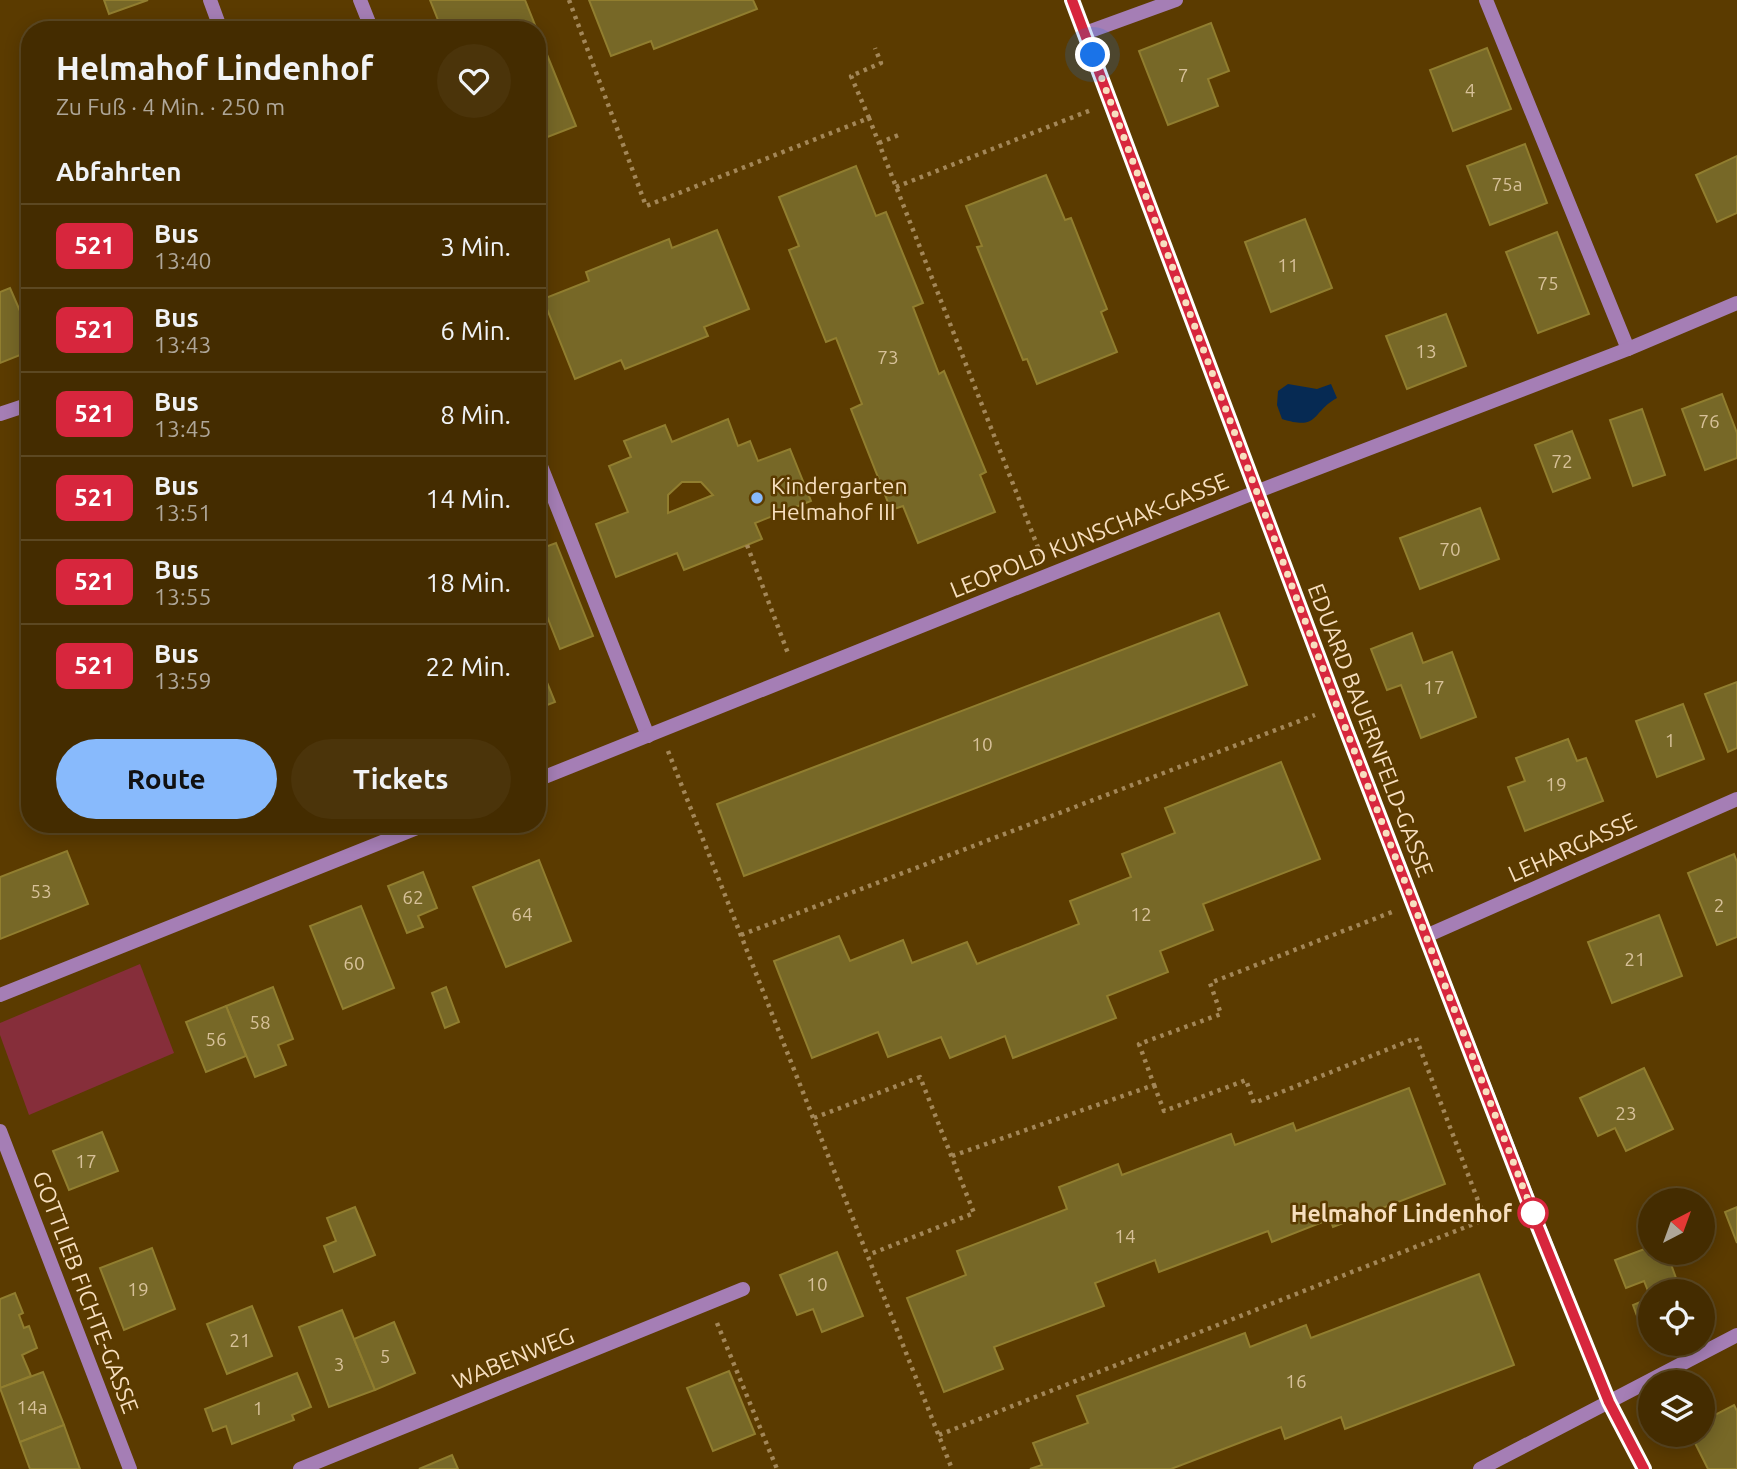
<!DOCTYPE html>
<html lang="de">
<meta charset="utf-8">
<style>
:root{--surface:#442c00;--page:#4b340a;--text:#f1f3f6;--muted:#afa799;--line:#5c4822;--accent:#88bafc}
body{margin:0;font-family:Ubuntu,sans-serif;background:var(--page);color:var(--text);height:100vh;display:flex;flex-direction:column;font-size:26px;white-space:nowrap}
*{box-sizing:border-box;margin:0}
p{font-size:23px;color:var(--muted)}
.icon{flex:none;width:38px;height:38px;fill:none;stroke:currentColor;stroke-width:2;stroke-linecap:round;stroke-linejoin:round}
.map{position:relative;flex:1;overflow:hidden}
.side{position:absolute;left:21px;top:21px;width:525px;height:812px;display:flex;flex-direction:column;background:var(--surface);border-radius:28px;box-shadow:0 4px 18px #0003,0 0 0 2px var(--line)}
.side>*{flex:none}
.badge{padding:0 14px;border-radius:10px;font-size:24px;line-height:46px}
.needle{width:46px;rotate:41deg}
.tools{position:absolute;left:1638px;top:1188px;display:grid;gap:14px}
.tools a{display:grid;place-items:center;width:77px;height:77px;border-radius:50%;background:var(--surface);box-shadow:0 4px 18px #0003,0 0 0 2px var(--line);font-size:35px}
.you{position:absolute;width:35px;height:35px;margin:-18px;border:5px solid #fff;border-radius:50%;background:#1a73e8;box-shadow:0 0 0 10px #1a73e833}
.map>.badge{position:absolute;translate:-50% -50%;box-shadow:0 0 0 4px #fff}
h2{padding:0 35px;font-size:26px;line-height:63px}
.round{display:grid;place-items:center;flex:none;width:74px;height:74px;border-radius:37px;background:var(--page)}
.summary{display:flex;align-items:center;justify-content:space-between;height:119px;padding:0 35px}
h1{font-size:33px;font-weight:700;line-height:52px}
.button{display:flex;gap:14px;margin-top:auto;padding:14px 35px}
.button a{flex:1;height:80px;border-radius:42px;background:var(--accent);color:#111;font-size:28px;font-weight:700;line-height:80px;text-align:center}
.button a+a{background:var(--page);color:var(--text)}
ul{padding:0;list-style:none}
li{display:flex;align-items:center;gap:21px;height:84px;padding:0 35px;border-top:2px solid var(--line)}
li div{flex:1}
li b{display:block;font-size:26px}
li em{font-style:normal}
li .badge{min-width:77px;font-weight:700;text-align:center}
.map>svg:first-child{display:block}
</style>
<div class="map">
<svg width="1737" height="1469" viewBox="0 0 1737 1469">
<rect width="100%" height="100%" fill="#5b3b00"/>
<path fill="#862e3a" d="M140 964 174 1053 29 1115 0 1035V1023Z"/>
<path fill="#062a53" d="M1288 384 1317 389 1331 384 1337 398C1311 412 1320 431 1282 419L1277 405 1278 391Z"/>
<g fill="#776827" stroke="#917e2f" stroke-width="2" fill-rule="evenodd">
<path d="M104 0H148L109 14Z"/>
<path d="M430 0H525L537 30H442Z"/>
<path d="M589 0H753L757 9 654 49 651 41 611 56Z"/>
<path d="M1211 23 1229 71 1208 79 1218 106 1168 125 1139 51Z"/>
<path d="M537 30 576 126 537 141Z"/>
<path d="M1487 48 1511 109 1453 131 1430 70Z"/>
<path d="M1525 144 1547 203 1490 225 1467 166Z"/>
<path d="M1737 156V213L1717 222 1696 175Z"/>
<path d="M856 166 876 216 886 212 923 303 913 307 939 374 944 371 986 472 980 475 995 512 918 543 903 506 891 510 851 409 862 404 836 338 826 342 789 250 799 246 779 197Z"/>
<path d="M1046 175 1065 220 1071 218 1107 309 1101 312 1117 352 1037 384 1027 359 1023 360 977 247 982 246 966 206Z"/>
<path d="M1305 219 1332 288 1271 312 1245 242Z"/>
<path d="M717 230 749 309 704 327 708 336 625 369 621 360 575 379 543 299 589 281 586 272 669 239 672 248Z"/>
<path d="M1557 232 1589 314 1538 333 1506 252Z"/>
<path d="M10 288 30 334V351L0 363V292Z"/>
<path d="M1446 314 1466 366 1407 389 1386 336Z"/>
<path d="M1722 394 1737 433V458L1705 470 1682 409Z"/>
<path d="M1642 409 1665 475 1633 486 1610 420Z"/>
<path d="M728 419 738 446 750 441 758 461 790 449 811 501 755 523 762 539 747 545 684 570 677 553 616 577 596 524 628 512 609 466 631 457 624 441 665 425 672 442ZM682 482H701L713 495 668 513V495Z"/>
<path d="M1572 431 1590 478 1553 492 1535 445Z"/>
<path d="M1480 508 1499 559 1420 589 1400 538Z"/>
<path d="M556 543 593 636 560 649 537 591V550Z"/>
<path d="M1219 613 1247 685 744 876 717 804Z"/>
<path d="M1412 633 1423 663 1452 652 1476 717 1421 738 1401 685 1387 690 1371 649Z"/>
<path d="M537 658 555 702 537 709Z"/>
<path d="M1737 682V748L1728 752 1705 694Z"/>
<path d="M1683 704 1704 759 1657 777 1636 721Z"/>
<path d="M1568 739 1577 761 1586 758 1603 801 1525 831 1508 787 1525 781 1516 758Z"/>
<path d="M1281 762 1320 859 1203 904 1213 930 1160 951 1168 972 1107 996 1116 1018 1013 1058 1005 1036 950 1058 941 1037 888 1057 878 1032 812 1058 774 961 839 936 850 961 903 940 912 963 967 942 977 964 1079 924 1070 901 1131 877 1122 854 1175 833 1165 808Z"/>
<path d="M67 851 88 904 0 939V877Z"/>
<path d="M1734 854 1737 862V937L1717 945 1688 873Z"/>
<path d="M539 860 571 941 506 967 473 887Z"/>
<path d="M423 872 437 908 418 916 423 927 407 933 388 886Z"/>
<path d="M361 906 394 988 343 1009 310 926Z"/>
<path d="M1659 915 1682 976 1612 1003 1588 942Z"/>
<path d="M273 987 293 1039 278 1045 286 1065 255 1077 226 1006Z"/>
<path d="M446 987 459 1022 445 1028 432 993Z"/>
<path d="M226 1006 246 1056 206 1072 186 1022Z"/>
<path d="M1644 1068 1673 1129 1626 1151 1615 1128 1598 1136 1580 1098Z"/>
<path d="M1409 1088 1445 1184 1333 1227 1330 1219 1272 1242 1268 1231 1159 1272 1155 1260 1095 1283 1104 1306 994 1347 1003 1369 944 1392 907 1298 966 1275 957 1251 1067 1209 1059 1187 1118 1164 1122 1175 1231 1134 1235 1145 1293 1123 1296 1131Z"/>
<path d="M102 1132 118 1171 69 1190 53 1151Z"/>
<path d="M355 1207 375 1255 334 1272 324 1246 336 1241 327 1218Z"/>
<path d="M1737 1207V1243L1725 1212Z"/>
<path d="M1650 1247V1253H1667L1681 1292H1650V1296L1644 1281 1626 1288 1615 1260Z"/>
<path d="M152 1248 175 1309 124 1330 100 1268Z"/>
<path d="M837 1252 863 1316 822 1332 813 1309 797 1315 780 1275Z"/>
<path d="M1479 1274 1514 1365 1345 1429 1341 1417 1285 1439 1281 1427 1171 1469H1030L1042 1465 1033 1443 1088 1423 1077 1396 1245 1333 1250 1347 1306 1325 1311 1338Z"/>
<path d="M15 1293 23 1313 19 1315 24 1328 29 1326 37 1348 22 1355 31 1376 0 1388V1299Z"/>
<path d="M1650 1298V1329L1643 1332 1633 1305Z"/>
<path d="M252 1306 272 1356 227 1374 207 1324Z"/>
<path d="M342 1310 375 1390 329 1407 299 1327Z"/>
<path d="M394 1322 415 1373 375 1390 354 1339Z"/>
<path d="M729 1371 755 1434 713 1451 687 1388Z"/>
<path d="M43 1372 64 1425 20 1442 0 1388Z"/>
<path d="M297 1373 311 1407 292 1415 294 1420 232 1444 226 1426 213 1431 205 1409Z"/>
<path d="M1734 1405 1737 1411V1469H1708L1691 1435H1703V1421Z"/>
<path d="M64 1425 80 1469H30L20 1442Z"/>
<path d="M452 1455 458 1469H419Z"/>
</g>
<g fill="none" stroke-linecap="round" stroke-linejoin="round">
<g stroke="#a38758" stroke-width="4.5" stroke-dasharray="3.5 5" stroke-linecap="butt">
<path d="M569 0 646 206 869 118 1041 555"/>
<path d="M869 118 851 76 881 63 875 48"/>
<path d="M879 143 901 134"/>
<path d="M896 187 1091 110"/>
<path d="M747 545 789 656"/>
<path d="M668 751 952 1469"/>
<path d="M741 935 1315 715"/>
<path d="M1154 1085 1164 1111 1246 1080 1254 1103 1416 1038 1485 1219"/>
<path d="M814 1118 920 1077 974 1213 868 1255"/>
<path d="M952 1156 1154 1085 1139 1044 1221 1014 1210 983 1392 912"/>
<path d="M717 1323 777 1469"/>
<path d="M939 1435 1509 1210"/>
</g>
<g stroke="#a57eb5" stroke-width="14">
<path d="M210 0 221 30"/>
<path d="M360 0 372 30"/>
<path d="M1486 0 1628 349"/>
<path d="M537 456 648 736"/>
</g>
<g stroke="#a57eb5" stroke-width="14">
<path d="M1072 0 1337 706 1533 1212 1609 1402 1644 1469"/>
<path d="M1085 33 1176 0"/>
<path d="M0 414 30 404"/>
<path d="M537 780 1256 492 1628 349 1737 303"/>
<path d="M1426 936 1737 799"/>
<path d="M0 995 427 824"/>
<path d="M0 1131 130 1469"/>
<path d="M300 1469 743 1289"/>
<path d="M1480 1469 1737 1335"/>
</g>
</g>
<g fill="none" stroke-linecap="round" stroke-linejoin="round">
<defs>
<path id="line" d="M1072 0 1337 706 1532 1212 1609 1402 1644 1469"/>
</defs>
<use href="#line" stroke="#fff" stroke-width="16"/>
<use href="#line" stroke="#d7263d" stroke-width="10"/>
<path stroke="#f7dfbf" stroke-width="7" stroke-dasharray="0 12.6" d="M1093 55 1337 706 1533 1213"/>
</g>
<circle fill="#88bafc" stroke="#5b3b00" stroke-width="2.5" cx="757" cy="498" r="7"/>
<circle fill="#fff" stroke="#d7263d" stroke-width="3.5" cx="1533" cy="1213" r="14"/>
<g text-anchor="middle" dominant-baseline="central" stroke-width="5" stroke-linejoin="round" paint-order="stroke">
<g font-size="19" fill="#d7c199">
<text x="1183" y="75">7</text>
<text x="1470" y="90">4</text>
<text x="1507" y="184">75a</text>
<text x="1288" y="265">11</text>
<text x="1548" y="283">75</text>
<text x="1426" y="351">13</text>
<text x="888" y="357">73</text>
<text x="1709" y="421">76</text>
<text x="1562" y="461">72</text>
<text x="1450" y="549">70</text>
<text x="1434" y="687">17</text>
<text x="1670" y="740">1</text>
<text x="982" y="744">10</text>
<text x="1556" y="784">19</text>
<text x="41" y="891">53</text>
<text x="413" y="897">62</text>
<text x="1719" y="905">2</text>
<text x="522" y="914">64</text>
<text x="1141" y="914">12</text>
<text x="1635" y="959">21</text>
<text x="354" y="963">60</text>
<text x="260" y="1022">58</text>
<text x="216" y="1039">56</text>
<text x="1626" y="1113">23</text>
<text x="86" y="1161">17</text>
<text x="1125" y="1236">14</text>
<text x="817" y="1284">10</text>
<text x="138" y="1289">19</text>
<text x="240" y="1340">21</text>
<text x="385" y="1356">5</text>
<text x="339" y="1364">3</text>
<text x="1296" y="1381">16</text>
<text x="32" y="1407">14a</text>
<text x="258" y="1408">1</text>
</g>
<g font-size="23" fill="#f7dfbf" stroke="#5b3b00" text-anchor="start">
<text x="771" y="485">Kindergarten<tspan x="771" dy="26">Helmahof III</tspan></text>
</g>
<g font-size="23" fill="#f7dfbf" stroke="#5b3b00">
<text transform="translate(1089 535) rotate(-22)">LEOPOLD KUNSCHAK-GASSE</text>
<text transform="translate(1371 730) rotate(69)">EDUARD BAUERNFELD-GASSE</text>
<text transform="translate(1572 847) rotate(-24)">LEHARGASSE</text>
<text transform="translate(86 1292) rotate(69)">GOTTLIEB FICHTE-GASSE</text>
<text transform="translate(513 1358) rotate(-22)">WABENWEG</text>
</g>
<g font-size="23" font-weight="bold" fill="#f7dfbf" stroke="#5b3b00" text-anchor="end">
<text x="1512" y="1213">Helmahof Lindenhof</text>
</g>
</g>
</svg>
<div class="tools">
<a><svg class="needle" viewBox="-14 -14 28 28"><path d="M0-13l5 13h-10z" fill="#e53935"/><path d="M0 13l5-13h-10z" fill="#afa799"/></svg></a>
<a><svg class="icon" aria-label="locate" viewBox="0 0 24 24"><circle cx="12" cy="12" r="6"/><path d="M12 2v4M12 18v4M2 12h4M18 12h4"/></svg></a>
<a><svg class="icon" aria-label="layers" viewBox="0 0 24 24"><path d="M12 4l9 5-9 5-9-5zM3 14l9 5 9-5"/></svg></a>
</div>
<div class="you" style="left:1093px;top:55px"></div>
<section class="side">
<div class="summary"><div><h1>Helmahof Lindenhof</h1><p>Zu Fuß · 4 Min. · 250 m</p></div><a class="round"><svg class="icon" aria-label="heart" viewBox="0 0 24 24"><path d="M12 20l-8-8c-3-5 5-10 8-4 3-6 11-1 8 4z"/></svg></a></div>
<h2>Abfahrten</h2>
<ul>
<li><span class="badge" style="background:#d7263d;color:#fff">521</span><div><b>Bus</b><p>13:40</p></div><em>3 Min.</em></li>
<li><span class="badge" style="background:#d7263d;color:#fff">521</span><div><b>Bus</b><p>13:43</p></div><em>6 Min.</em></li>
<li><span class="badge" style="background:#d7263d;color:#fff">521</span><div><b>Bus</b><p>13:45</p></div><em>8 Min.</em></li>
<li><span class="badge" style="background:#d7263d;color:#fff">521</span><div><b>Bus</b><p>13:51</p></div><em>14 Min.</em></li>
<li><span class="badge" style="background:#d7263d;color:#fff">521</span><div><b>Bus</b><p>13:55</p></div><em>18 Min.</em></li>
<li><span class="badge" style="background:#d7263d;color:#fff">521</span><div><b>Bus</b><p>13:59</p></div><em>22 Min.</em></li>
</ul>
<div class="button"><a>Route</a><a>Tickets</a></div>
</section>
</div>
